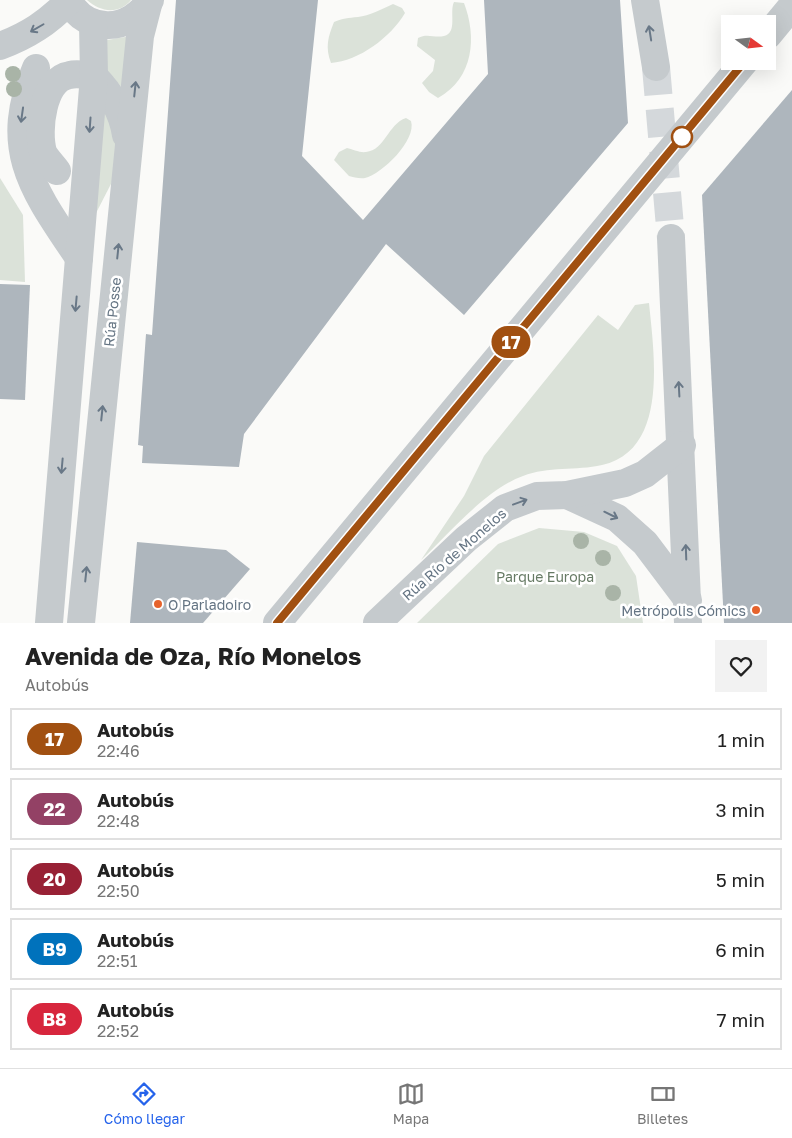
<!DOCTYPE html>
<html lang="es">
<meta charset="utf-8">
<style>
:root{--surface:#fff;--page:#f2f2f2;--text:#222;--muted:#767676;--line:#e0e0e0;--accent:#2563eb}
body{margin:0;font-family:"Golos Text",sans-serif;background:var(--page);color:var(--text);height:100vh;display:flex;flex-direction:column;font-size:19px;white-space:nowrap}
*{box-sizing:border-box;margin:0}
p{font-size:16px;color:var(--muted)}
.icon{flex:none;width:28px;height:28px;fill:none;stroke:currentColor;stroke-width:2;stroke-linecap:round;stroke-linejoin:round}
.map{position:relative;height:623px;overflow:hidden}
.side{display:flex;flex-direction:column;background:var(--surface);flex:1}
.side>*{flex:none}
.badge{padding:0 10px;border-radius:16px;font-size:18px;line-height:32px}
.needle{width:32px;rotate:105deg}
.tools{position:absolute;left:721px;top:15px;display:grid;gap:10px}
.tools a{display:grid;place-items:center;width:55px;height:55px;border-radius:0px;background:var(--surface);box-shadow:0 5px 20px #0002;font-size:25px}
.map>.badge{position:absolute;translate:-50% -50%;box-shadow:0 0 0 2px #fff}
.round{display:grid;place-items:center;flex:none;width:52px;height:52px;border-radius:0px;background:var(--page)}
.headline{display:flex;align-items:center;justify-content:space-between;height:85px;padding:0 25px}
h1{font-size:24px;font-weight:700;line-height:38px}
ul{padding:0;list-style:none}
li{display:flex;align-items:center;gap:15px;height:62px;margin:0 10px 8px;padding:0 15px;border:2px solid var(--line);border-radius:0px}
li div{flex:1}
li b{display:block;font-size:19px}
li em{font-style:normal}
li .badge{min-width:55px;font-weight:700;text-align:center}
.dock{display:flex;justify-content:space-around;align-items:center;height:70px;border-top:1px solid var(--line);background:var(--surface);font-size:14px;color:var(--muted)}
.dock a{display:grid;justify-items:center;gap:2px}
.dock .on{color:var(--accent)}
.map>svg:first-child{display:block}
</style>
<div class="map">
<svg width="792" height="623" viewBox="0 0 792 623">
<rect width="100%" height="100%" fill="#fafaf8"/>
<g fill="#dbe2d9">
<path d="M87 0H131C119 15 100 12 87 0Z"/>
<path d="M454 2 464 3C477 37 474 78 438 98L429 92 422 83 433 71 435 60 417 46 418 38C427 33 434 38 444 36 458 33 449 12 454 2Z"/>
<path d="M393 4 402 8 405 13C391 37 359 61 331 63 325 47 328 37 334 22 343 18 348 18 358 17 369 16 382 9 393 4Z"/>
<path d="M131 36 126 92 104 68 107 40Z"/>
<path d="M102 102 120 150 114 178 92 221Z"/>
<path d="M406 118 411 121C417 140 382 174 365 178 360 179 353 177 349 176L334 160 339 152 347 148C352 149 360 153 366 152 385 150 388 124 406 118Z"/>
<path d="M0 178 23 215 25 282 0 280Z"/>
<path d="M649 303C654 354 669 450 602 465 576 471 548 466 523 476 486 489 450 533 421 560L464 496 484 456 598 315 618 330 635 305Z"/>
<path d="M539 528 584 532 617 546 636 576 643 623H417L498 544Z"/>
</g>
<g fill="#aeb6bd">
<path d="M176 0H318L302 156 363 220 488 74 484 0H620L628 123 464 315 386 244 244 434 239 467 142 463 143 446 138 445 146 334 152 335Z"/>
<path d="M792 90V623H724L702 195Z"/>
<path d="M0 284 30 285 25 400 0 399Z"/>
<path d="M137 542 226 550 250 569 203 623H130Z"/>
</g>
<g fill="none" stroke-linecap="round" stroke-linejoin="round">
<path stroke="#d4d8db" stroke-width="28" stroke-dasharray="28 14" stroke-linecap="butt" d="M656 67 671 238"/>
<g stroke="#c5cacd" stroke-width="28">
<path d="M68 0C87 35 130 32 150 0"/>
<path d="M645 0 656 67"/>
<path d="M768 35 792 6"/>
<path d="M0 46C29 35 47 23 69 1"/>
<path d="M36 68C1 150 34 191 79 258"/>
<path d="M57 171C53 165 46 159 43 152 37 131 42 79 70 75 77 73 86 75 94 76 111 94 122 110 126 135"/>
<path d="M671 238 688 623"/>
<path d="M567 495 617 518 645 543 688 600"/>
<path d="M49 623 94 76 93 23"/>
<path d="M81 623 140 36 149 1"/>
<path d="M277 623 745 61"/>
<path d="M377 623 466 539 505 508 537 496 567 495 625 483 645 474 682 445"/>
</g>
</g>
<g fill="#a9b4a7">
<circle cx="13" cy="74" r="8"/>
<circle cx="14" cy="89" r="8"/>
<circle cx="581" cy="541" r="8"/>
<circle cx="603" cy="558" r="8"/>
<circle cx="613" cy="593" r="8"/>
</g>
<defs><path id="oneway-shaft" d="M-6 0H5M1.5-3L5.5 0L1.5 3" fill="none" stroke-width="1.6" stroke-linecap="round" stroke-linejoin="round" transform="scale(1.25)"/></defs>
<g stroke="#697887">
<use href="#oneway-shaft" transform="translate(37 28) rotate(150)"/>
<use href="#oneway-shaft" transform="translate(650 33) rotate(-99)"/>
<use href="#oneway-shaft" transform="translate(135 89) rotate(-84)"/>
<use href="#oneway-shaft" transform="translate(22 115) rotate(98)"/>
<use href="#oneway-shaft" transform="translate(90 125) rotate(94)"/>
<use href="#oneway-shaft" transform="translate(118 251) rotate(-84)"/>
<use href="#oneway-shaft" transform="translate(76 304) rotate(95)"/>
<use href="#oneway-shaft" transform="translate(679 389) rotate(-93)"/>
<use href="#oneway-shaft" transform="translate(102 413) rotate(-84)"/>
<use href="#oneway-shaft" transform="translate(62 466) rotate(95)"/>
<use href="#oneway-shaft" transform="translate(520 502) rotate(-20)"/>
<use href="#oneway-shaft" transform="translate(611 515) rotate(26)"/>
<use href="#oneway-shaft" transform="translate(686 552) rotate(-92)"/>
<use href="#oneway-shaft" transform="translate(86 574) rotate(-84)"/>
</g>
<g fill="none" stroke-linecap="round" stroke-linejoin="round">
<defs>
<path id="line" d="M277 623 745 61"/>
</defs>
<use href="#line" stroke="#fff" stroke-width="11"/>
<use href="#line" stroke="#a15011" stroke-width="8"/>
</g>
<circle fill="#fff" stroke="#a15011" stroke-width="2.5" cx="682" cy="137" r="10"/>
<g fill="#e6632c" stroke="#fff" stroke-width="2">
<circle cx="158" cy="604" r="5"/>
<circle cx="756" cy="610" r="5"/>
</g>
<g text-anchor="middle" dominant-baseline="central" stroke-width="5" stroke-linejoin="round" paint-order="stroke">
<g font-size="14" fill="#647483" stroke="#fff">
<text transform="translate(112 312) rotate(-84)">Rúa Posse</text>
<text transform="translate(454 554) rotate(-41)">Rúa Río de Monelos</text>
</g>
<g font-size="14" fill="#667a64" stroke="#fff">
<text x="545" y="576">Parque Europa</text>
</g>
<g font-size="14" fill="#647483" stroke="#fff" text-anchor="start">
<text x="168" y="604">O Parladoiro</text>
<text x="746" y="610" text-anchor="end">Metrópolis Cómics</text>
</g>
</g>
</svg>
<div class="tools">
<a><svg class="needle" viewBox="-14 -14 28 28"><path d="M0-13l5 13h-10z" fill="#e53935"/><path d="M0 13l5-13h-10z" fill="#767676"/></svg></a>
</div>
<b class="badge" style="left:511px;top:342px;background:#a15011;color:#fff">17</b>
</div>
<section class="side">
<div class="headline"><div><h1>Avenida de Oza, Río Monelos</h1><p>Autobús</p></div><a class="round"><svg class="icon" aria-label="heart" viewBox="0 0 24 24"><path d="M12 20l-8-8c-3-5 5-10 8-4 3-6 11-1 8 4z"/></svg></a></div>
<ul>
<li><span class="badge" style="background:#a15011;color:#fff">17</span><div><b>Autobús</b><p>22:46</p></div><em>1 min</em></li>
<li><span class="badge" style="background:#934165;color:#fff">22</span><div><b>Autobús</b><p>22:48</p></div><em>3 min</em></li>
<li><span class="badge" style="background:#982135;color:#fff">20</span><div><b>Autobús</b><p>22:50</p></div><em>5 min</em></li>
<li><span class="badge" style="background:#0072bc;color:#fff">B9</span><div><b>Autobús</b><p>22:51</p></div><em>6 min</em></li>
<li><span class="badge" style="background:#d7263d;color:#fff">B8</span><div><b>Autobús</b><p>22:52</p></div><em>7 min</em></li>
</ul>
</section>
<nav class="dock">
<a class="on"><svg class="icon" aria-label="directions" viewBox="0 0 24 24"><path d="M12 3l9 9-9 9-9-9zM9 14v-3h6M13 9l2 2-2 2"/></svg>Cómo llegar</a>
<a><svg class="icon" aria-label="map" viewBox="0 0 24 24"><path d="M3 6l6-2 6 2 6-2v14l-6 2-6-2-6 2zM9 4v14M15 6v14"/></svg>Mapa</a>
<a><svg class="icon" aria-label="tickets" viewBox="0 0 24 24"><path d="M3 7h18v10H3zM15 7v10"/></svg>Billetes</a>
</nav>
